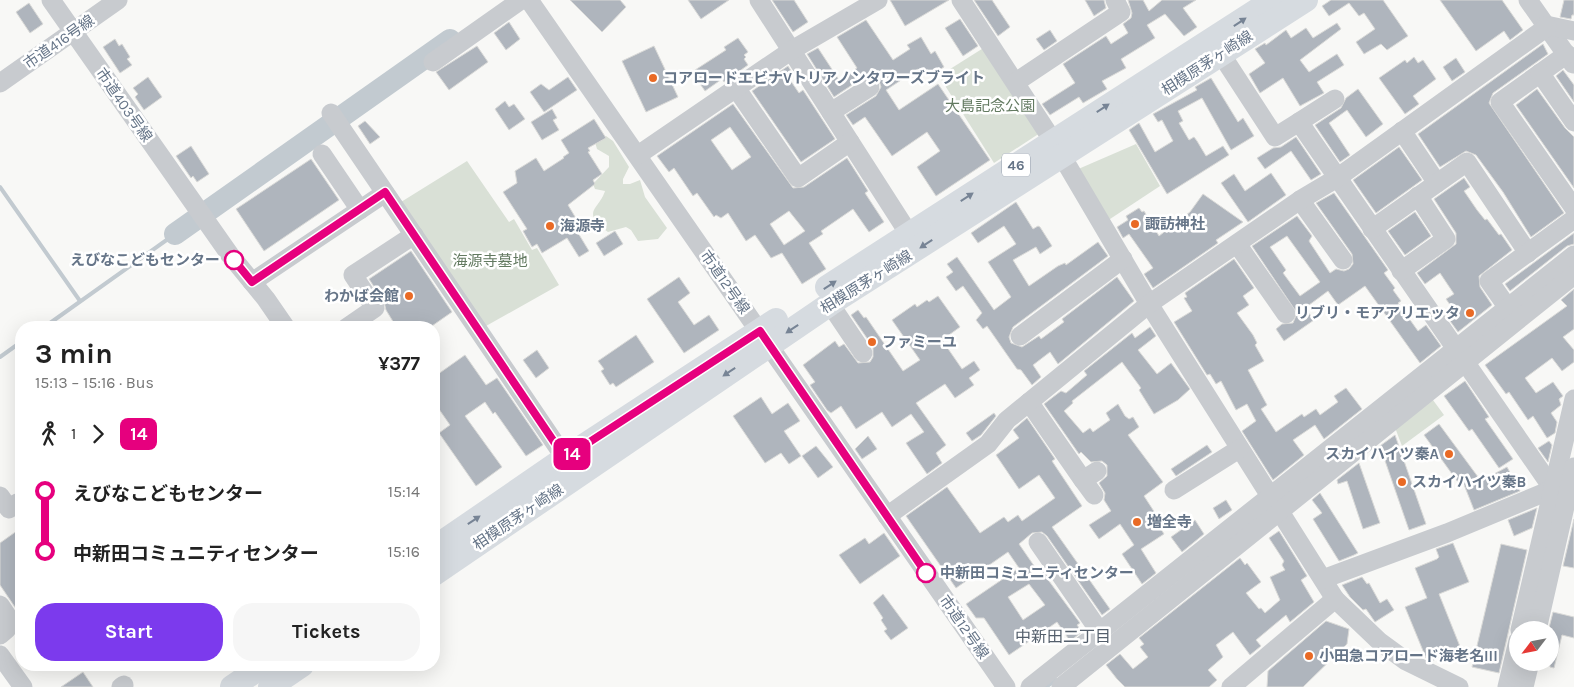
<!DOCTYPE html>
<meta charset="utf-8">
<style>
:root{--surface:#fff;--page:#f6f6f6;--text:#222;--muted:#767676;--accent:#7c3aed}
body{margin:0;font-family:Karla,"Noto Sans JP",sans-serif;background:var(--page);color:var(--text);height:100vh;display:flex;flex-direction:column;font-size:19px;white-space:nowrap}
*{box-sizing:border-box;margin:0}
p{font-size:16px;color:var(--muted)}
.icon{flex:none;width:28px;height:28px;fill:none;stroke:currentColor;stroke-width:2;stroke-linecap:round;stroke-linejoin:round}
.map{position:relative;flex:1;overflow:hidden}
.drawer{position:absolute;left:15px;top:321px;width:425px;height:350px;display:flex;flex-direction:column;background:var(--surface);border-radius:20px;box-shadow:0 5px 20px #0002}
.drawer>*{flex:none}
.badge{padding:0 10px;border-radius:8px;font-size:18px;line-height:32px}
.needle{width:32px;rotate:238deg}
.fabs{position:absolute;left:1509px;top:621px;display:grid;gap:10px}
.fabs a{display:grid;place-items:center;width:50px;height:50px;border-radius:50%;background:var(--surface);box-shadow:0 5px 20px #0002;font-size:25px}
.map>.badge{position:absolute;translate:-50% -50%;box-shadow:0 0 0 2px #fff}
.legs{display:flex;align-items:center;gap:8px;height:55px;padding:0 20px;font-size:16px}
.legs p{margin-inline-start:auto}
.summary{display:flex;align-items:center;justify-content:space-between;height:85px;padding:0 20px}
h1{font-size:28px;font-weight:700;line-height:38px}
.action{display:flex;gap:10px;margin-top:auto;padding:10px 20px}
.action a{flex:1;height:58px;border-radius:20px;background:var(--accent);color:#fff;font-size:20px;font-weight:700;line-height:58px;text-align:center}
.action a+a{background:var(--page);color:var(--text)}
ul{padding:0 20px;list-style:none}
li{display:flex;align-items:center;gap:18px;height:60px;font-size:19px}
li i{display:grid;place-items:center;width:8px;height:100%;margin:0 6px;background:currentColor}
li i::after{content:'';width:12px;height:12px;margin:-6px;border:4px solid;border-radius:50%;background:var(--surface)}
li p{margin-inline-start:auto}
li:first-child i{background:linear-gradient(#0000 50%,currentColor 0)}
li:last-child i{background:linear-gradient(currentColor 50%,#0000 0)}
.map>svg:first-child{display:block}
</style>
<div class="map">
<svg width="1574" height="687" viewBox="0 0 1574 687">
<rect width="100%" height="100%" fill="#f8f8f6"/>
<g fill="#d9e0d6">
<path d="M985 47 1040 133 994 163 939 76Z"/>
<path d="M606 136 613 141 629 167 623 179V184H630L640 180 645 197 667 228 658 239 638 241 631 230 626 227 608 232C580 211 599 210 605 191L595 189 593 184 609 167V156L597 149 595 142Z"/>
<path d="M1136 144 1160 186 1107 221 1076 170Z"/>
<path d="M467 161 509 222 514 219 532 250 537 248 559 285 486 326 401 202Z"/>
<path d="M1430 396 1444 415 1402 446 1394 425Z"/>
</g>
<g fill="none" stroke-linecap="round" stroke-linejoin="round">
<g stroke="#c2cad0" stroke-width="4">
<path d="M0 187 80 301"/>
<path d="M43 328 175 234"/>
<path d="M0 357 21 342"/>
<path d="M1046 687 1056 680"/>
</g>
<path stroke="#c2cad0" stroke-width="22" d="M175 234 450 40"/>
</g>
<g fill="#afb5bd" stroke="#dadad8" fill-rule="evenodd">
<path d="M570 0H620L626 7 602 32Z"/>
<path d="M688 0H729L701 19Z"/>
<path d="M772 0H794L808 22 793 32Z"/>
<path d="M890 0H949L905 26Z"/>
<path d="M974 0H992L1010 27 998 36Z"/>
<path d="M1085 0H1104L1106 8 1094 16Z"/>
<path d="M1128 0H1143L1149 11 1162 0H1196L1183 8 1197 27 1184 36 1165 14 1147 25 1155 38 1121 59 1126 68 1102 81 1107 89 1083 103 1079 97 1050 115 1042 104 1075 83 1063 64 1106 36 1111 44 1128 33 1123 24 1131 18 1132 13Z"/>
<path d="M1331 0H1383L1408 36 1387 50 1381 44 1364 54 1356 42 1375 29 1364 13 1359 16 1349 3 1329 16 1322 6Z"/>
<path d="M1440 0H1502L1523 30 1510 40 1504 31 1476 51Z"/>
<path d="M1564 0H1574V15H1572L1571 19 1560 17Z"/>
<path d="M29 3 43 24 30 33 16 12Z"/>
<path d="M960 19 978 46 963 56 945 28Z"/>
<path d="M866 20 893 60 910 49 907 45 921 37 931 54 935 51 944 67 929 76 925 69 919 72 918 69 886 90 899 110 938 84 990 160 936 196 917 167 940 151 927 132 892 156 865 117 853 125 846 115 876 96 881 87 879 81 870 76 864 77 834 97 807 54 818 48 839 80 857 68 837 37Z"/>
<path d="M509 22 520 39 506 50 494 33Z"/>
<path d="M1337 23 1341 29 1300 60 1309 72 1337 54 1344 65 1317 82 1324 93 1300 106 1283 78 1260 93 1249 74 1265 63 1255 49 1265 43 1266 45 1286 30 1291 38 1306 28 1313 38Z"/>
<path d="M1050 30 1057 41 1044 50 1036 39Z"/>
<path d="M738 38 748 52 744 55 746 57 744 59 748 65 724 82 722 79 705 91 692 72 726 50 724 47Z"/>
<path d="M115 39 119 46 122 44 130 57 127 59 132 65 120 73 103 47Z"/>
<path d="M1543 44 1548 54 1493 93 1489 103 1564 213 1531 237 1503 192 1476 155 1466 151 1440 167 1418 134Z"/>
<path d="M477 46 488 62 449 90 436 72Z"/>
<path d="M654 46 678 97 646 112 622 61Z"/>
<path d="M1414 57 1418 63 1423 60 1436 79 1413 96 1419 104 1405 114 1379 78 1405 60 1407 63Z"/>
<path d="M1456 58 1465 72 1452 81 1443 67Z"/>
<path d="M788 66 793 74 788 77 799 93 803 90 835 139 801 162 752 91Z"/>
<path d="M1563 70 1574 85V102L1556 76Z"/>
<path d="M148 77 162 97 144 110 135 97 138 94 133 88Z"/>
<path d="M568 77 577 90 544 112 530 92 541 84 549 90Z"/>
<path d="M1211 78 1238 122 1243 118 1254 136 1231 150 1202 98 1178 111 1183 121 1179 123 1189 140 1194 137 1197 141 1206 156 1223 146 1229 155 1167 194 1129 130 1139 123 1155 152 1173 141 1162 120 1158 122 1153 114 1197 90 1195 87Z"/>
<path d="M1358 89 1383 124 1366 137 1347 110 1329 123 1350 155 1340 162 1315 125 1341 108 1346 98Z"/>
<path d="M1537 89 1565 128 1574 137V188L1516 105Z"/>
<path d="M505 101 509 107 514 104 525 119 509 130 495 109Z"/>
<path d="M733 104 793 188 804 187 847 158 868 191 865 193 884 222 869 232 853 209 821 231 823 234 809 243 826 269 802 284 782 253 771 258 755 235 746 241 728 213 721 218 716 215 714 217 697 193 693 196 674 168 669 172 657 156ZM730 127 751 157 732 170 711 140ZM789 211 805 231 784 245 770 224Z"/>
<path d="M552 109 557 118 553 120 559 130 542 140 531 122Z"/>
<path d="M594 119 606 138 588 148 590 151 588 152 602 174 593 180 595 184 568 205 577 220 572 223 589 251 579 257 567 238 542 253 537 244 532 247 523 231 527 229 503 192 517 183 515 171 536 158 544 171 564 158 563 157 569 153 561 140Z"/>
<path d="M365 121 380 137 370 144 358 126Z"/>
<path d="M1296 137 1321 174 1311 180 1291 151 1265 169 1257 158 1273 148 1281 147Z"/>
<path d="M191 146 209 174 197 182 193 176 191 178 176 156Z"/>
<path d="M1399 147 1422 180 1376 213 1353 180Z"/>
<path d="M311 159 339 200 264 251 236 209Z"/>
<path d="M1271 173 1286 195 1248 222 1221 183 1234 174 1245 191Z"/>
<path d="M1464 178 1470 187 1464 191 1477 210 1485 220 1487 219 1499 235 1501 234 1512 250 1479 276 1480 287 1492 305 1458 332 1445 314 1453 309 1446 299 1454 294 1440 273 1425 284 1417 273 1456 244V233L1434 199Z"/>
<path d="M1334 193 1388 270 1384 273 1395 288 1393 290 1401 301 1398 303 1418 331 1426 325 1441 346 1420 363 1365 286 1338 305 1328 291 1305 308 1314 320 1284 341 1276 329 1282 324 1293 323 1297 313 1252 246 1297 216 1312 236 1309 241 1330 273 1336 269 1344 271 1349 269 1353 264 1352 254 1316 203ZM1287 236 1320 282 1300 296 1283 273 1286 270 1270 247Z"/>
<path d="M1203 194 1243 222 1216 240 1218 243 1153 288 1144 274 1153 268 1129 234 1123 238 1117 227 1128 220 1126 216 1139 208 1142 212 1144 211 1159 236 1190 212Z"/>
<path d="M1016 202 1033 229 1038 226 1040 227 1052 246 1040 254 1036 247 1013 260 1029 286 1058 266 1065 263 1066 265 1098 242 1108 256 1013 327 1009 337 1011 343 1022 347 1039 336 1041 339 1064 322 1062 319 1117 277 1134 301 1058 364 1050 352 1033 365 1041 377 1032 385 1021 370 1017 369 987 326 983 329 976 320 982 313 963 286 956 291 946 277 953 272 947 264 957 257 994 310 1011 297 988 262 1016 244 1004 226 978 243 971 233Z"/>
<path d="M1415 212 1431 236 1405 255 1388 231Z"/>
<path d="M615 231 623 244 604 256 596 243Z"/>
<path d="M1574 233V244L1567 246 1510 291 1505 284Z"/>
<path d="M411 251 452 312 429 328H397L386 310 384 302 369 279Z"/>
<path d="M1234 259 1254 288 1243 296 1249 305 1237 313 1253 335 1257 343 1255 345 1264 361 1248 370 1267 405 1261 409 1276 432 1302 414 1304 417 1316 409 1320 415 1338 402 1334 396 1346 388 1362 409 1324 439 1315 425 1293 440 1304 455 1273 480 1242 431 1256 421 1247 404 1236 410 1221 381 1216 384 1210 374 1207 375 1174 322 1192 311 1184 298 1187 297 1185 293Z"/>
<path d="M679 277 690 293 678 302 694 325 709 315 719 330 684 353 647 299Z"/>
<path d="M1574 289V329L1563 337 1574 350V362L1562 371 1552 358 1525 378 1536 393 1553 382 1563 396 1559 399 1561 405 1551 413 1557 422 1555 433 1547 438 1533 416 1528 420 1509 392 1506 394 1485 365 1567 306 1561 300Z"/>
<path d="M938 296 960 327 942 340 962 369 974 361 980 370 969 378 974 385 955 398 945 384 916 403 946 445 936 453 942 463 927 474 906 443 924 432 911 414 892 427 882 412 856 429 841 406 831 413 827 410 810 385 815 382 803 365 835 341 839 347 844 344 858 363 870 362 873 357V347L851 315 858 310 864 318 866 317 903 371 920 360 892 320 915 304 917 307 927 300 929 302Z"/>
<path d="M1150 327 1156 336 1138 350 1157 374 1171 363 1190 389 1178 400 1154 414 1139 390 1141 388 1122 362 1072 401 1073 403 1064 411 1083 433 1090 428 1093 432 1110 420 1106 413 1118 404 1125 416 1129 419 1133 417 1139 427 1128 435 1163 482 1144 496 1157 516 1154 518 1164 534 1141 549 1156 573 1142 584 1122 554 1134 545 1120 524 1099 539 1089 525 1111 511 1104 500 1105 493 1099 483 1107 476V465L1102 461 1091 462 1081 452 1079 454 1044 404 1061 391 1066 393 1087 375 1084 371 1132 333 1135 338Z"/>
<path d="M636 335 654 362 616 387 613 383 610 385 601 371 604 369 598 361Z"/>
<path d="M537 350 549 368 536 378 523 360Z"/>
<path d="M465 355 486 385 497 378 543 445 526 456 495 412 493 414 485 402 465 416 502 467 476 486 439 433 450 425 434 402V377Z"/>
<path d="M1465 381 1489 417 1485 419 1513 459 1499 468 1472 429 1469 431 1444 396Z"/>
<path d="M761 397 772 414 788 403 800 421 784 431 801 456 789 464 781 453 765 463 733 416Z"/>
<path d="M994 413 996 416 981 435 972 441 966 433Z"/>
<path d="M1027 418 1055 459 1052 461 1082 506 1052 527 1110 609 1102 615 1047 536 1042 532 1032 533 1019 544 1039 573 1044 570 1050 580 1049 581 1080 623 1077 625 1082 632 1070 641 1057 622 1009 655 984 618H976L966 604 1019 568 1008 552 956 588 906 516 947 487 980 533 1004 517 1008 522 1018 515 1022 521 1055 498 1039 475 1019 489 996 455 1019 438 1013 430ZM1029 584 1045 605 1023 620 1008 597Z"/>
<path d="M1439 424 1481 481 1507 467 1520 491 1474 510 1463 482 1460 485 1424 435Z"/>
<path d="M1395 435 1426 524 1409 530 1382 452 1375 455 1373 451Z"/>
<path d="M868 436 877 449 862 459 855 449Z"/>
<path d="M1549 441 1552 445 1548 462 1538 448Z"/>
<path d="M1207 445 1212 452 1176 476 1171 469Z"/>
<path d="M816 446 833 467 818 478 802 456Z"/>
<path d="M1359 463 1380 523 1363 529 1347 481 1338 484 1337 480Z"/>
<path d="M1320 493 1358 553 1354 555 1339 561 1313 519 1322 513 1312 500Z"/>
<path d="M1226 500 1232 510 1219 519 1213 508Z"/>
<path d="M1537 508 1532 528 1514 536 1508 520Z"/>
<path d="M1574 519V568L1563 566Z"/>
<path d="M1195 520 1204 534 1182 552 1171 537Z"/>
<path d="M21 528V616L0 585V543Z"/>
<path d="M1279 531 1307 576 1301 580 1314 602 1290 622 1286 615 1256 640 1261 646 1250 655 1233 632 1216 645 1223 657 1208 670 1217 680 1209 687H1125L1117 679 1106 665 1120 654 1133 669 1148 657 1140 647 1144 644 1139 638 1240 558 1245 565 1247 563 1261 582 1246 593 1259 609 1261 608 1265 613 1280 600 1270 577 1285 570 1282 565 1284 561 1269 538Z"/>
<path d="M884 533 900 556 860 584 839 555 865 538 869 544Z"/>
<path d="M1453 543 1469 582 1439 594 1461 649 1431 661 1426 658 1405 607 1427 598 1415 568 1437 559 1439 557 1436 549Z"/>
<path d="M1501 544 1527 550 1499 673 1472 667Z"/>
<path d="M1362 577 1367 584 1369 583 1380 603 1387 599 1394 610 1375 622 1366 609 1363 610 1350 597 1342 585Z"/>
<path d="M883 594 908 628 891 640 884 631 887 629 881 620 883 618 873 603Z"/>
<path d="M1553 612 1574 617V638L1562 635 1554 668 1550 667 1549 628Z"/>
<path d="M1326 621 1349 629 1347 644 1303 687H1267L1268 671Z"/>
<path d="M83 672 93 687H61Z"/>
</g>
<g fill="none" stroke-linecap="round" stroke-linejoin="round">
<g stroke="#c8cbcf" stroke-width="19">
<path d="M51 0 230 255 266 299 286 328"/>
<path d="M529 0 1006 687"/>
<path d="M759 0 909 234"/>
<path d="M961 0 1053 141 1149 304 1335 599 1380 642 1406 661 1459 687"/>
<path d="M1528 0 1573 64"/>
<path d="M1546 25 1574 31"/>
<path d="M1221 54 1275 137 1299 122 1553 489 1574 493"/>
<path d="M1567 54 1500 102 1574 208"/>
<path d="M433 62 521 0"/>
<path d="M1540 73 1574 122"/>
<path d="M1016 82 1121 12 1115 0"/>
<path d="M0 83 118 0"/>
<path d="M736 88 798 178 850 142"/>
<path d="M831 112 870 87"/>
<path d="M331 113 565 458"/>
<path d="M1299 122 1335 99"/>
<path d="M1402 131 1437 183"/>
<path d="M322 154 360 210"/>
<path d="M638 155 792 50 878 0"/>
<path d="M1300 200 1343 260"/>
<path d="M1372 229 1467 162 1528 253"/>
<path d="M1237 244 1286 314"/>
<path d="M1401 271 1446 239 1418 196"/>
<path d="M252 282 385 193"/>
<path d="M830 304 863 353"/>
<path d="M1508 308 1489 281 1574 219"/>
<path d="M346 328 375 308 353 275 414 235"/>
<path d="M1020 336 1123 259"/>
<path d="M1029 402 1083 480 1097 471"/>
<path d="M1083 480 1094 495"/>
<path d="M1174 490 1239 449"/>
<path d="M0 496 9 509 17 503 21 508"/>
<path d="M887 516 988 444 1007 420 1149 304 1300 200 1337 178 1547 27"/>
<path d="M1038 542 1100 632"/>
<path d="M1323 579 1447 533 1553 489"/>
<path d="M0 605 10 620 7 629 0 635"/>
<path d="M1520 630 1574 399"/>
<path d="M1537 630 1574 467"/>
<path d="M0 655 23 687"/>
<path d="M121 687 124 685"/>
<path d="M1030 687 1574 255"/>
<path d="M1061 687 1574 275"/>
<path d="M1231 687 1335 599"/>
<path d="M1507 687 1518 641"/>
<path d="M1524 687 1530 662"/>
</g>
<g stroke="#d6dbe0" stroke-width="24">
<path d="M827 287 1273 0"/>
<path d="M434 548 565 458 776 320"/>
<path d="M434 574 830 304 1306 0"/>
<path d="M232 687 264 665"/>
<path d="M270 687 302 665"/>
</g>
</g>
<defs><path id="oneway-solid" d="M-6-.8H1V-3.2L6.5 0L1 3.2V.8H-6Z" transform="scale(1.25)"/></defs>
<g fill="#778495">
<use href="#oneway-solid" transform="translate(1240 22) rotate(-34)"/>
<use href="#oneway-solid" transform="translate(1103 108) rotate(-33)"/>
<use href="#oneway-solid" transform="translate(967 197) rotate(-33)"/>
<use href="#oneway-solid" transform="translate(926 244) rotate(147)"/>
<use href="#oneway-solid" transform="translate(830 285) rotate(-33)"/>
<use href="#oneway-solid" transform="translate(792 329) rotate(146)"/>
<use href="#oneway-solid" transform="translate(729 372) rotate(146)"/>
<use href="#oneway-solid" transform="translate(474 520) rotate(-34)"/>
</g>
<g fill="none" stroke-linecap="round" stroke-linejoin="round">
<defs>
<path id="line-1" d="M234 260 252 282 385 192 565 458 760 331 926 573"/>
</defs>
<use href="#line-1" stroke="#fff" stroke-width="11"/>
<use href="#line-1" stroke="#e6007e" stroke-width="8"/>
</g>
<g fill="#e96a25" stroke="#fff" stroke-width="2">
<circle cx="653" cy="78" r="5"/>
<circle cx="1135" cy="224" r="5"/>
<circle cx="550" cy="226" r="5"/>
<circle cx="409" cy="296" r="5"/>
<circle cx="1470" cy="313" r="5"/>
<circle cx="872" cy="342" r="5"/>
<circle cx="1449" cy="454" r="5"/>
<circle cx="1402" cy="482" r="5"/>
<circle cx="1137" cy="522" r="5"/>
<circle cx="1309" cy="656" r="5"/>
</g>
<g fill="#fff" stroke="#e6007e" stroke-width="2.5">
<circle cx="234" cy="260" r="9"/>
<circle cx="926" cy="573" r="9"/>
</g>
<g text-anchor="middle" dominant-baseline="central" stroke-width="5" stroke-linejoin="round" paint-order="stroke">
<rect fill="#fff" stroke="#949eac" stroke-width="1" x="1002" y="153.5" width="28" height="23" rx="4"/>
<g font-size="14" font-weight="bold" fill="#667588">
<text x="1016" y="165">46</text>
</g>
<g font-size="15" fill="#667588" stroke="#fff">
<text transform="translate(59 42) rotate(-35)">市道416号線</text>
<text transform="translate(1207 63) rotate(-33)">相模原茅ヶ崎線</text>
<text transform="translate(124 105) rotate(55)">市道403号線</text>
<text transform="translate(725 282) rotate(55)">市道12号線</text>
<text transform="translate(866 282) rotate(-32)">相模原茅ヶ崎線</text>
<text transform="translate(518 517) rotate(-34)">相模原茅ヶ崎線</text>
<text transform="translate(964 627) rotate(55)">市道12号線</text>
</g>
<g font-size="15" font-weight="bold" fill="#667588" stroke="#fff" text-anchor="start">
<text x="663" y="78">コアロードエビナVトリアノンタワーズブライト</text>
<text x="1145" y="224">諏訪神社</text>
<text x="560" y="226">海源寺</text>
<text x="399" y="296" text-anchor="end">わかば会館</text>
<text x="1460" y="313" text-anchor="end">リブリ・モアアリエッタ</text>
<text x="882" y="342">ファミーユ</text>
<text x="1439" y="454" text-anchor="end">スカイハイツ秦A</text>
<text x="1412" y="482">スカイハイツ秦B</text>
<text x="1147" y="522">増全寺</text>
<text x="1319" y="656">小田急コアロード海老名III</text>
</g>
<g font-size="15" fill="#637a61" stroke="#fff">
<text x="990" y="106">大島記念公園</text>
<text x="490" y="261">海源寺墓地</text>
</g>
<g font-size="15" font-weight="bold" fill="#667588" stroke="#fff" text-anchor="end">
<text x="220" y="260">えびなこどもセンター</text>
<text x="940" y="573" text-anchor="start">中新田コミュニティセンター</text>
</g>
<g font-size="16" fill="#545f6c" stroke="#fff">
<text x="1063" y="636">中新田二丁目</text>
</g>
</g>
</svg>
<div class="fabs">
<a><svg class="needle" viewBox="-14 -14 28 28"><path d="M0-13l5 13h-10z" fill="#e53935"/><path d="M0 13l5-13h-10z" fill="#767676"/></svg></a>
</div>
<b class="badge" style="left:572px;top:454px;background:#e6007e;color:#fff">14</b>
<section class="drawer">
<div class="summary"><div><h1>3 min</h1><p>15:13 – 15:16 · Bus</p></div><b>¥377</b></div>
<div class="legs"><svg class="icon" aria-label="walk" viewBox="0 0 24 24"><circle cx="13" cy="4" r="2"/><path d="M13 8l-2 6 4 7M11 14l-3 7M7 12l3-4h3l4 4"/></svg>1<svg class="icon" aria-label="forward" viewBox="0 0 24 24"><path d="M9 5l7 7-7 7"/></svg><b class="badge" style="background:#e6007e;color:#fff">14</b></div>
<ul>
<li><i style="color:#e6007e"></i><b>えびなこどもセンター</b><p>15:14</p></li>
<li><i style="color:#e6007e"></i><b>中新田コミュニティセンター</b><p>15:16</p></li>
</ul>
<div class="action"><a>Start</a><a>Tickets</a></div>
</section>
</div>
